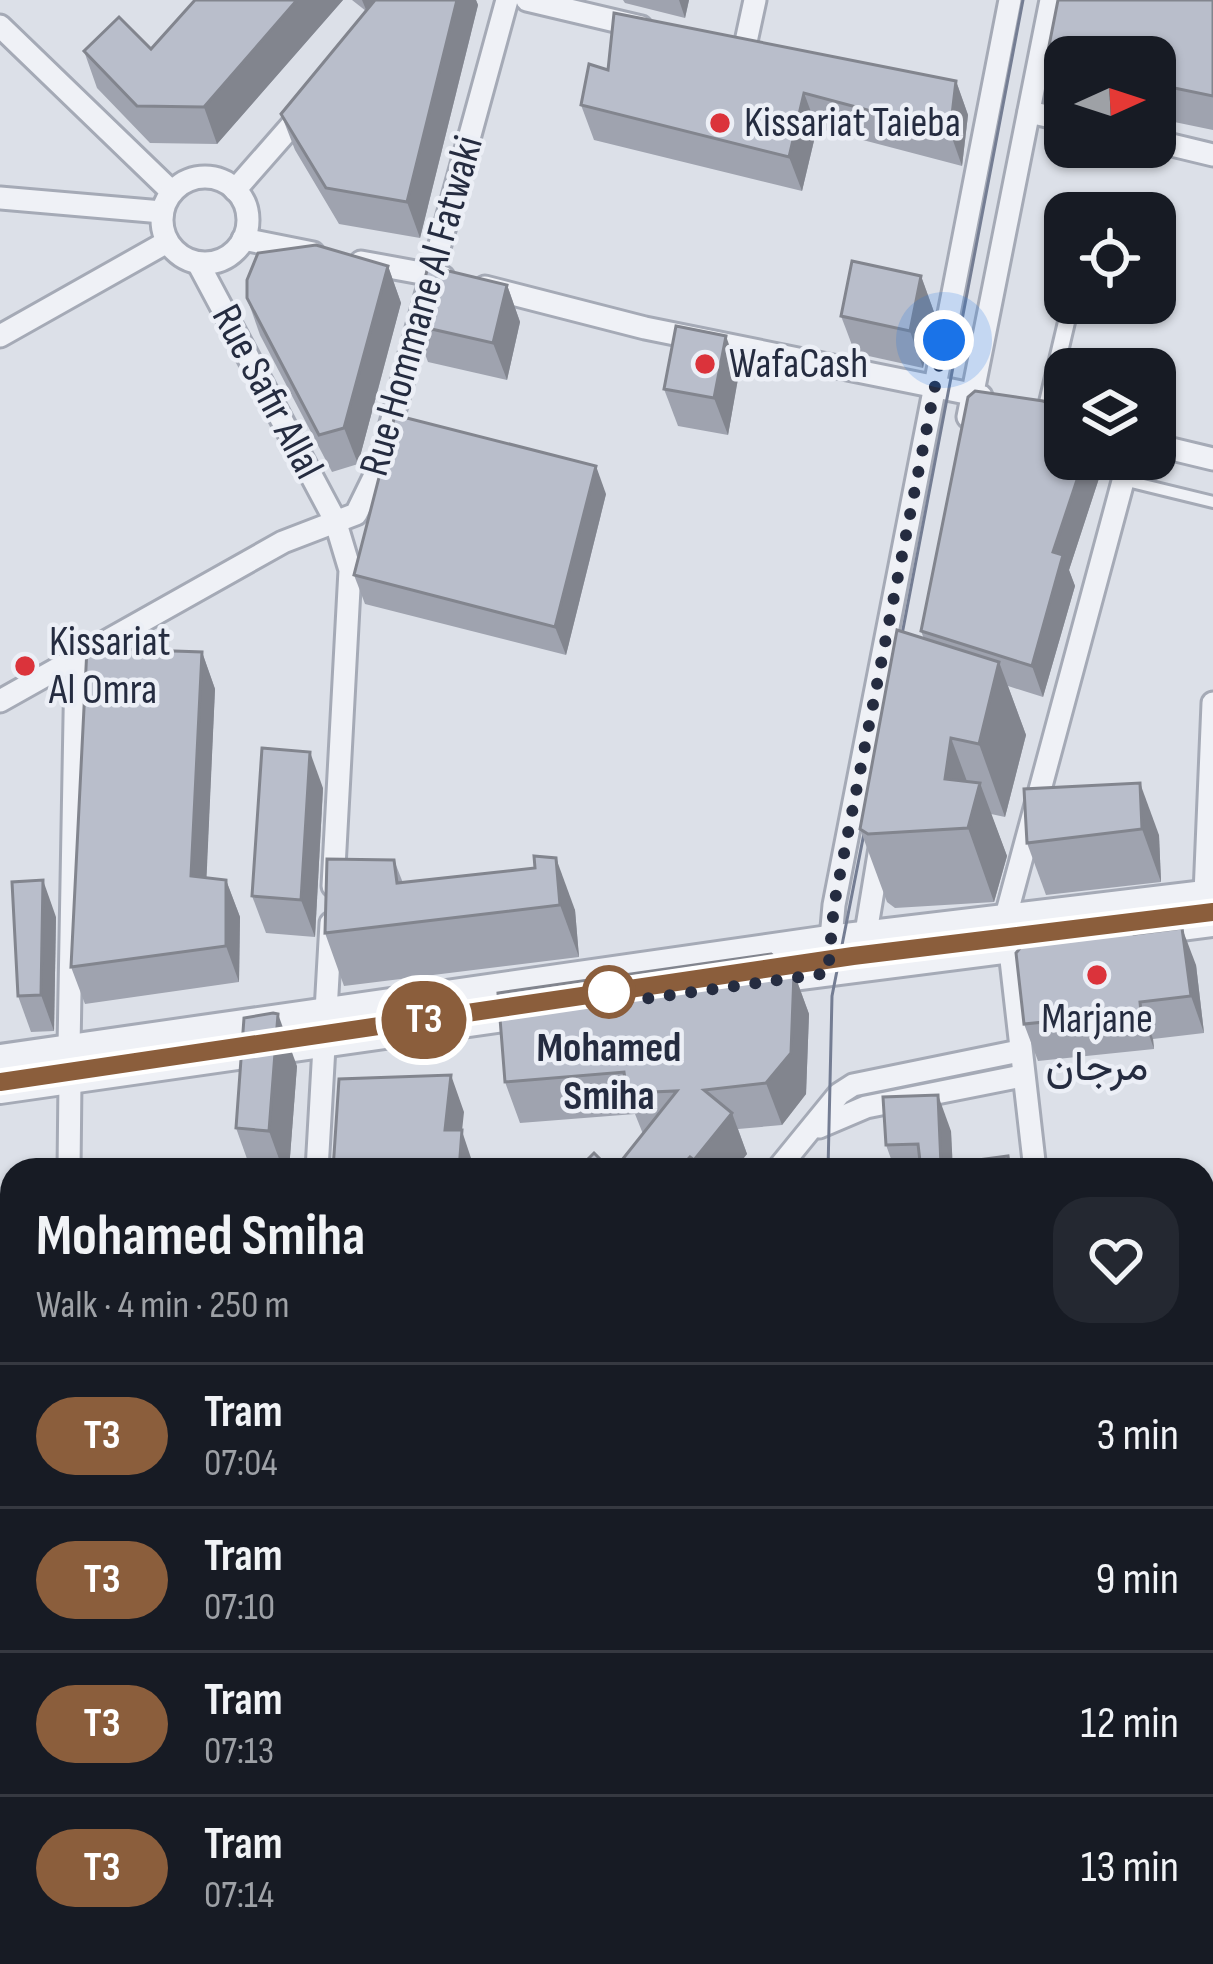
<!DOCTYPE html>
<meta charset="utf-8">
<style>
:root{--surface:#171b24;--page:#242831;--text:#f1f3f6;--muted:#9ea1a6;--line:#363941}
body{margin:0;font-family:"Sofia Sans Condensed",Vazirmatn,sans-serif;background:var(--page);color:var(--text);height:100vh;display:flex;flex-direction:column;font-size:45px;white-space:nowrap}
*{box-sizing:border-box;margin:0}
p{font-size:39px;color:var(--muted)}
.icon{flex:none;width:66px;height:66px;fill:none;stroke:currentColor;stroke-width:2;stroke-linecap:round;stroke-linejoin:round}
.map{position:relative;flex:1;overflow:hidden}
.details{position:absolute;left:0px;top:1158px;width:1215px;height:807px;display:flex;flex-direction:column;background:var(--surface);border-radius:36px 36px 0 0;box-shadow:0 3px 9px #0004}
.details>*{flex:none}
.badge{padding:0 24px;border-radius:39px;font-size:42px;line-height:78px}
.needle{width:78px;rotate:87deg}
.tools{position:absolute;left:1044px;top:36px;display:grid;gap:24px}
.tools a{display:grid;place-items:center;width:132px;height:132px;border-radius:24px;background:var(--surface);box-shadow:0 3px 9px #0004;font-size:60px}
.you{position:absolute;width:60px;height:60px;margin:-30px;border:9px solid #fff;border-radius:50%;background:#1a73e8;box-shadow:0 0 0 18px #1a73e833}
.map>.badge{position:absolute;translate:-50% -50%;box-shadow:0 0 0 6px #fff}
.round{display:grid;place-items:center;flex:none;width:126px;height:126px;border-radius:36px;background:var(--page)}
.summary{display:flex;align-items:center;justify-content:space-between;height:204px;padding:0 36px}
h1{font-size:57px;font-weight:700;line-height:90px}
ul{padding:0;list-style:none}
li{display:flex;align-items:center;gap:36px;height:144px;padding:0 36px;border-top:3px solid var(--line)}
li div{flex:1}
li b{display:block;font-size:45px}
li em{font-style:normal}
li .badge{min-width:132px;font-weight:700;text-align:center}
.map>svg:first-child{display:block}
</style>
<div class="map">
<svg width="1213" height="1964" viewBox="0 0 1213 1964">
<rect width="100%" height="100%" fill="#dce0e8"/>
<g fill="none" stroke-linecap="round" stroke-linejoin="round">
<defs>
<path id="service" d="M1123 480 1213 502"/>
<path id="pedestrian" d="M1045 413 1071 303"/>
<g id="minor">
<path d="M527 0 641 27"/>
<path d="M0 26 172 192"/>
<path d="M744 51 755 0"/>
<path d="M1029 112 1065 120"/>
<path d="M1155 141 1213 155"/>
<circle cx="205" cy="220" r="43"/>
<path d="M235 190 306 109"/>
<path d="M0 198 162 212"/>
<path d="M243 239 313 253"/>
<path d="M361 262 443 277"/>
<path d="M198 263 335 520 350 570 333 886"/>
<path d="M485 287 645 328 981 396"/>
<path d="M0 336 167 242"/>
<path d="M968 417 1051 0"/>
<path d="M1155 445 1213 459"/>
<path d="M0 701 283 542 356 514 379 467 507 0"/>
<path d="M1205 894 1213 703"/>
<path d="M860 969 880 848"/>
<path d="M828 973 834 905 1010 0"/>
<path d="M69 1047 76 663"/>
<path d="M819 1127 866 1107 1022 1076"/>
<path d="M69 1170 70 1081"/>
<path d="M317 1170 331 923"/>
<path d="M777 1170 839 1094 853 1085 1019 1051"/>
<path d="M1035 1170 1006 916 1129 459"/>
<path d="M0 1736 12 1745"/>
<path d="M187 1953 188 1964"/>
<path d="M326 1953 327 1964"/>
<path d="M1157 1953 1158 1964"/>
</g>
<g id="tertiary">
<path d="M1150 932 1213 924"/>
<path d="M769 981 1050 945"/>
<path d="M0 1057 829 938 1213 892"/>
<path d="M0 1091 532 1015"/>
<path d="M0 1935 12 1922"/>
<path d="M745 1953 747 1964"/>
<path d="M890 1964 893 1953"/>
</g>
</defs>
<use href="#service" stroke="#a5aab6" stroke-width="16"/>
<use href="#pedestrian" stroke="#a5aab6" stroke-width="21"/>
<use href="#minor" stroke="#a5aab6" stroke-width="27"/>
<use href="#tertiary" stroke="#a5aab6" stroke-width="30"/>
<use href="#service" stroke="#eff1f6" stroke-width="10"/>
<use href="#pedestrian" stroke="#eff1f6" stroke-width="15"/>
<use href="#minor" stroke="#eff1f6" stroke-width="21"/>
<use href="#tertiary" stroke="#eff1f6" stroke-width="24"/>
<g stroke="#747d93" stroke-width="3">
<path d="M896 666 1023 0"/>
<path d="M743 963 1213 903"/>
<path d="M0 1074 529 993"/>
<path d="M828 1170 832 996 869 808"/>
<path d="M832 1953V1964"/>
</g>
</g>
<g fill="#9fa3af">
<path d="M195 0H343L217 144 150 143 97 88 84 51 151 49Z"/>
<path d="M352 0H476L478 5 420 238 339 224 295 150 281 114 366 11Z"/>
<path d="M623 0H689L685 18 625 3Z"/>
<path d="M1213 0V130L1155 118V57H1065V89L1062 88 1048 51Z"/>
<path d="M608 70 956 81 968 115 962 166 817 128 802 191 594 140 581 105Z"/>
<path d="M388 266 401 303 358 464 332 472 260 335 247 298Z"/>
<path d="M921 276 934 312 923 368 855 353 841 316Z"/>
<path d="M507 285 520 322 507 380 428 362 414 325Z"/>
<path d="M739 373 728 435 678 426 664 389Z"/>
<path d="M1103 466 1069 570 1075 586 1043 697 1008 686 1026 735 1005 817 991 814 1007 856 994 902 895 908 887 902 860 829 924 639 921 631Z"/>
<path d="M606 494 566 655 365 604 354 575Z"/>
<path d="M202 652 215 689 206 878 226 880 240 917 239 982 85 1004 71 967Z"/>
<path d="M323 788 315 937 266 933 252 896Z"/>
<path d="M1024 789 1159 835 1161 882 1046 895 1027 843Z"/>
<path d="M394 860 403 883 535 868 575 910 579 957 344 986 325 933Z"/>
<path d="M56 917 54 1031 31 1032 18 996Z"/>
<path d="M1132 921 1137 933 1196 965 1204 1033 1153 1039 1154 1049 1038 1061 1024 1024Z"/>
<path d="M794 973 809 1014 806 1094 782 1125 738 1129 747 1154 734 1170H614L643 1134 635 1114 520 1123 505 1082Z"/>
<path d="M297 1066 289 1170H251L236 1128Z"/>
<path d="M951 1131 952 1164 1013 1170H895L886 1145Z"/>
<path d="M1213 1328V1469L1204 1446Z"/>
<path d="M1213 1479V1703L1207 1704 1208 1726H1213V1858L1203 1859V1481Z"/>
<path d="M0 1483 12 1488V1712L0 1703Z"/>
<path d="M201 1953H307L308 1964H205Z"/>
<path d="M356 1953H533L455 1956V1962L424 1964H360Z"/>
</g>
<g fill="#82858e">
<path d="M297 0H343L217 144 204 107Z"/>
<path d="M362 0H375L367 12Z"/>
<path d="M457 0H476L478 5 420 238 407 202Z"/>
<path d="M679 0H689L685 18Z"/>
<path d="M956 81 968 115 962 166 950 132Z"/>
<path d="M804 93 817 128 802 191 789 157Z"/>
<path d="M388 266 401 303 358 464 344 428Z"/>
<path d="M921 276 934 312 923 368 910 331Z"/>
<path d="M507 285 520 322 507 380 493 343Z"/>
<path d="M726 336 739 373 728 435 714 398Z"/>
<path d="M1084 459H1101L1103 466 1069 570 1075 586 1043 697 1032 666 1053 552Z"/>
<path d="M596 466 606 494 566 655 555 627Z"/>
<path d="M202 652 215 689 205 912 191 876Z"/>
<path d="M999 662 1026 735 1005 817 979 744Z"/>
<path d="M951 738 975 803 980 783 1007 856 994 902 968 828 945 779Z"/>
<path d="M310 752 323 788 315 937 301 900Z"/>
<path d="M1140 783 1159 835 1161 882 1142 829Z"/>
<path d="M556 858 575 910 579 957 560 905Z"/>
<path d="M43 880 56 917 54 1031 41 995Z"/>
<path d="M226 880 240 917 239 982 226 946Z"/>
<path d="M1182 928 1196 965 1204 1033 1191 996Z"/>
<path d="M794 973 809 1014 806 1094 782 1125 766 1083Z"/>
<path d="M1140 1002 1153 1039 1154 1049 1141 1012Z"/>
<path d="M278 1014 297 1066 289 1170H283L269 1131Z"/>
<path d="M451 1075 464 1112 462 1131 475 1170H459L445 1130Z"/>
<path d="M938 1095 951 1131 953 1170 941 1165Z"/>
<path d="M732 1113 747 1154 734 1170H698L694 1160Z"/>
<path d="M690 1157 695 1170H678Z"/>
<path d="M1213 1330V1386L1203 1371V1350Z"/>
<path d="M1204 1576 1213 1600V1611L1207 1594Z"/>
<path d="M1203 1605 1212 1629 1213 1683 1208 1669 1203 1625Z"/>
<path d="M1203 1694 1207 1704 1210 1761 1203 1740Z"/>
<path d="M282 1953H307L308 1964H286Z"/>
<path d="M720 1953H726L730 1964H721Z"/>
</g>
<g fill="#b9becb" stroke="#82858e" stroke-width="3">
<path d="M195 0H297L204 107 137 106 84 51 119 17 151 49Z"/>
<path d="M375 0H457L407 202 326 188 281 114Z"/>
<path d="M1058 0H1213V96L1155 84V57H1065V65L1058 63 1060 53 1048 51Z"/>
<path d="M614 13 956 81 950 132 804 93 789 157 581 105 589 64 608 70Z"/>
<path d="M316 245 388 266 344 428 319 435 247 298V280L258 253Z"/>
<path d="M852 261 921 276 910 331 841 316Z"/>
<path d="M428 266 507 285 493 343 414 325Z"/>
<path d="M676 326 726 336 714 398 664 389Z"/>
<path d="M975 391 1043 401 1065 410V459H1084L1053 552 1063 555 1032 666 921 631 968 397Z"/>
<path d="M395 415 596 466 555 627 354 575Z"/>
<path d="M897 630 999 662 979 744 951 738 945 779 980 783 968 828 868 834 860 829Z"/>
<path d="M87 648 202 652 191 876 226 880V946L71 967Z"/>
<path d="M262 748 310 752 301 900 252 896Z"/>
<path d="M1140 783 1142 829 1027 843 1024 789Z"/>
<path d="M534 856 556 858 560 905 325 933 327 859 394 860 397 883 535 868Z"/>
<path d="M43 880 41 995 18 996 12 882Z"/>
<path d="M1132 921 1134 934 1182 928 1191 996 1140 1002 1141 1012 1024 1024 1016 953 1035 930Z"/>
<path d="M771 954 794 973 791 1053 766 1083 704 1090 732 1113 694 1160 690 1157 678 1170H614L677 1091 627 1093 624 1072 505 1082 498 993Z"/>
<path d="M273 1013 278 1014 269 1131 236 1128 244 1018Z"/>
<path d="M451 1075 445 1130H462L459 1170H333L339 1079Z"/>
<path d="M938 1095 941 1165 1008 1156 1010 1170H921L918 1144 886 1145 883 1097Z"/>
<path d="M594 1153 611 1170H577Z"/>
<path d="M1203 1323 1213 1328 1203 1350Z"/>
<path d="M1213 1357V1444L1204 1446 1203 1358Z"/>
<path d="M1213 1479V1575L1204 1576 1207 1594 1203 1595V1481Z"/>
<path d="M0 1483 12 1488V1685L0 1676Z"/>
<path d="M1203 1625 1208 1669 1203 1670Z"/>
<path d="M1213 1726V1824L1203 1825V1727Z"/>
<path d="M1213 1859V1964H1170L1169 1953H1203V1861Z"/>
<path d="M599 1953H720L721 1964H600Z"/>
</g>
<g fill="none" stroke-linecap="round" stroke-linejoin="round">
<defs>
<path id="line" d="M0 1082 853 956 1213 912"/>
</defs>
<use href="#line" stroke="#fff" stroke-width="27"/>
<use href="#line" stroke="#8b5e3c" stroke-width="18"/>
<path stroke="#252c40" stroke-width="12" stroke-dasharray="0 21.6" d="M609 992 621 1002 828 973 834 905 944 340"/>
</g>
<g fill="#db333b" stroke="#eceff6" stroke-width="4.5">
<circle cx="720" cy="123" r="12"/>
<circle cx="705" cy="364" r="12"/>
<circle cx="25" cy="666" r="12"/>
<circle cx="1097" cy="975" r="12"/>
</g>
<circle fill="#fff" stroke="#8b5e3c" stroke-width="6" cx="609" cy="992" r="24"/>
<g text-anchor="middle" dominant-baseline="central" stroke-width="9" stroke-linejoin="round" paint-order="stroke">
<g font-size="42" fill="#252c40" stroke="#eceff6" text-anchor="start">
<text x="744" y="123">Kissariat Taieba</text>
<text x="729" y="364">WafaCash</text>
<text x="49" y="642">Kissariat<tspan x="49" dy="48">Al Omra</tspan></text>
<text x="1097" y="1019" text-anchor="middle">Marjane<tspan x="1097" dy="48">مرجان</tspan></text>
</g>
<g font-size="42" fill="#252c40" stroke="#eceff6">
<text transform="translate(422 306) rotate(-74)">Rue Hommane Al Fatwaki</text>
<text transform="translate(267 392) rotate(62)">Rue Safir Allal</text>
</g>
<g font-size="42" font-weight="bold" fill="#252c40" stroke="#eceff6">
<text x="609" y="1048">Mohamed<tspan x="609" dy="48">Smiha</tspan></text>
</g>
</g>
</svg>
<div class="tools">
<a><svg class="needle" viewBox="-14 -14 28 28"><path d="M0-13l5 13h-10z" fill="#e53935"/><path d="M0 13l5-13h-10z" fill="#9ea1a6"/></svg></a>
<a><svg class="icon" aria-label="locate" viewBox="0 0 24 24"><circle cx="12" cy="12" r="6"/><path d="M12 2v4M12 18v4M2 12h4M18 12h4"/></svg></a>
<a><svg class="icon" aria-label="layers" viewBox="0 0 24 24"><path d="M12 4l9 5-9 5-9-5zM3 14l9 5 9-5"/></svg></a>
</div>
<div class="you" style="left:944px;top:340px"></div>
<b class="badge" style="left:424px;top:1020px;background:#8b5e3c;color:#fff">T3</b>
<section class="details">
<div class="summary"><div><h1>Mohamed Smiha</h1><p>Walk · 4 min · 250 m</p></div><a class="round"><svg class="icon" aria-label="heart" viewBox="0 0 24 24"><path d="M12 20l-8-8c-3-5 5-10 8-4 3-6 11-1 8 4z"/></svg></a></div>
<ul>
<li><span class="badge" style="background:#8b5e3c;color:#fff">T3</span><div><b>Tram</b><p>07:04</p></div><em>3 min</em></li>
<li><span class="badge" style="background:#8b5e3c;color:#fff">T3</span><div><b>Tram</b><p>07:10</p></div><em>9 min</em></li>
<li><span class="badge" style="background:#8b5e3c;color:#fff">T3</span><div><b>Tram</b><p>07:13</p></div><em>12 min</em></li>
<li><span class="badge" style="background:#8b5e3c;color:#fff">T3</span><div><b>Tram</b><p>07:14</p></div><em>13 min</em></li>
</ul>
</section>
</div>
